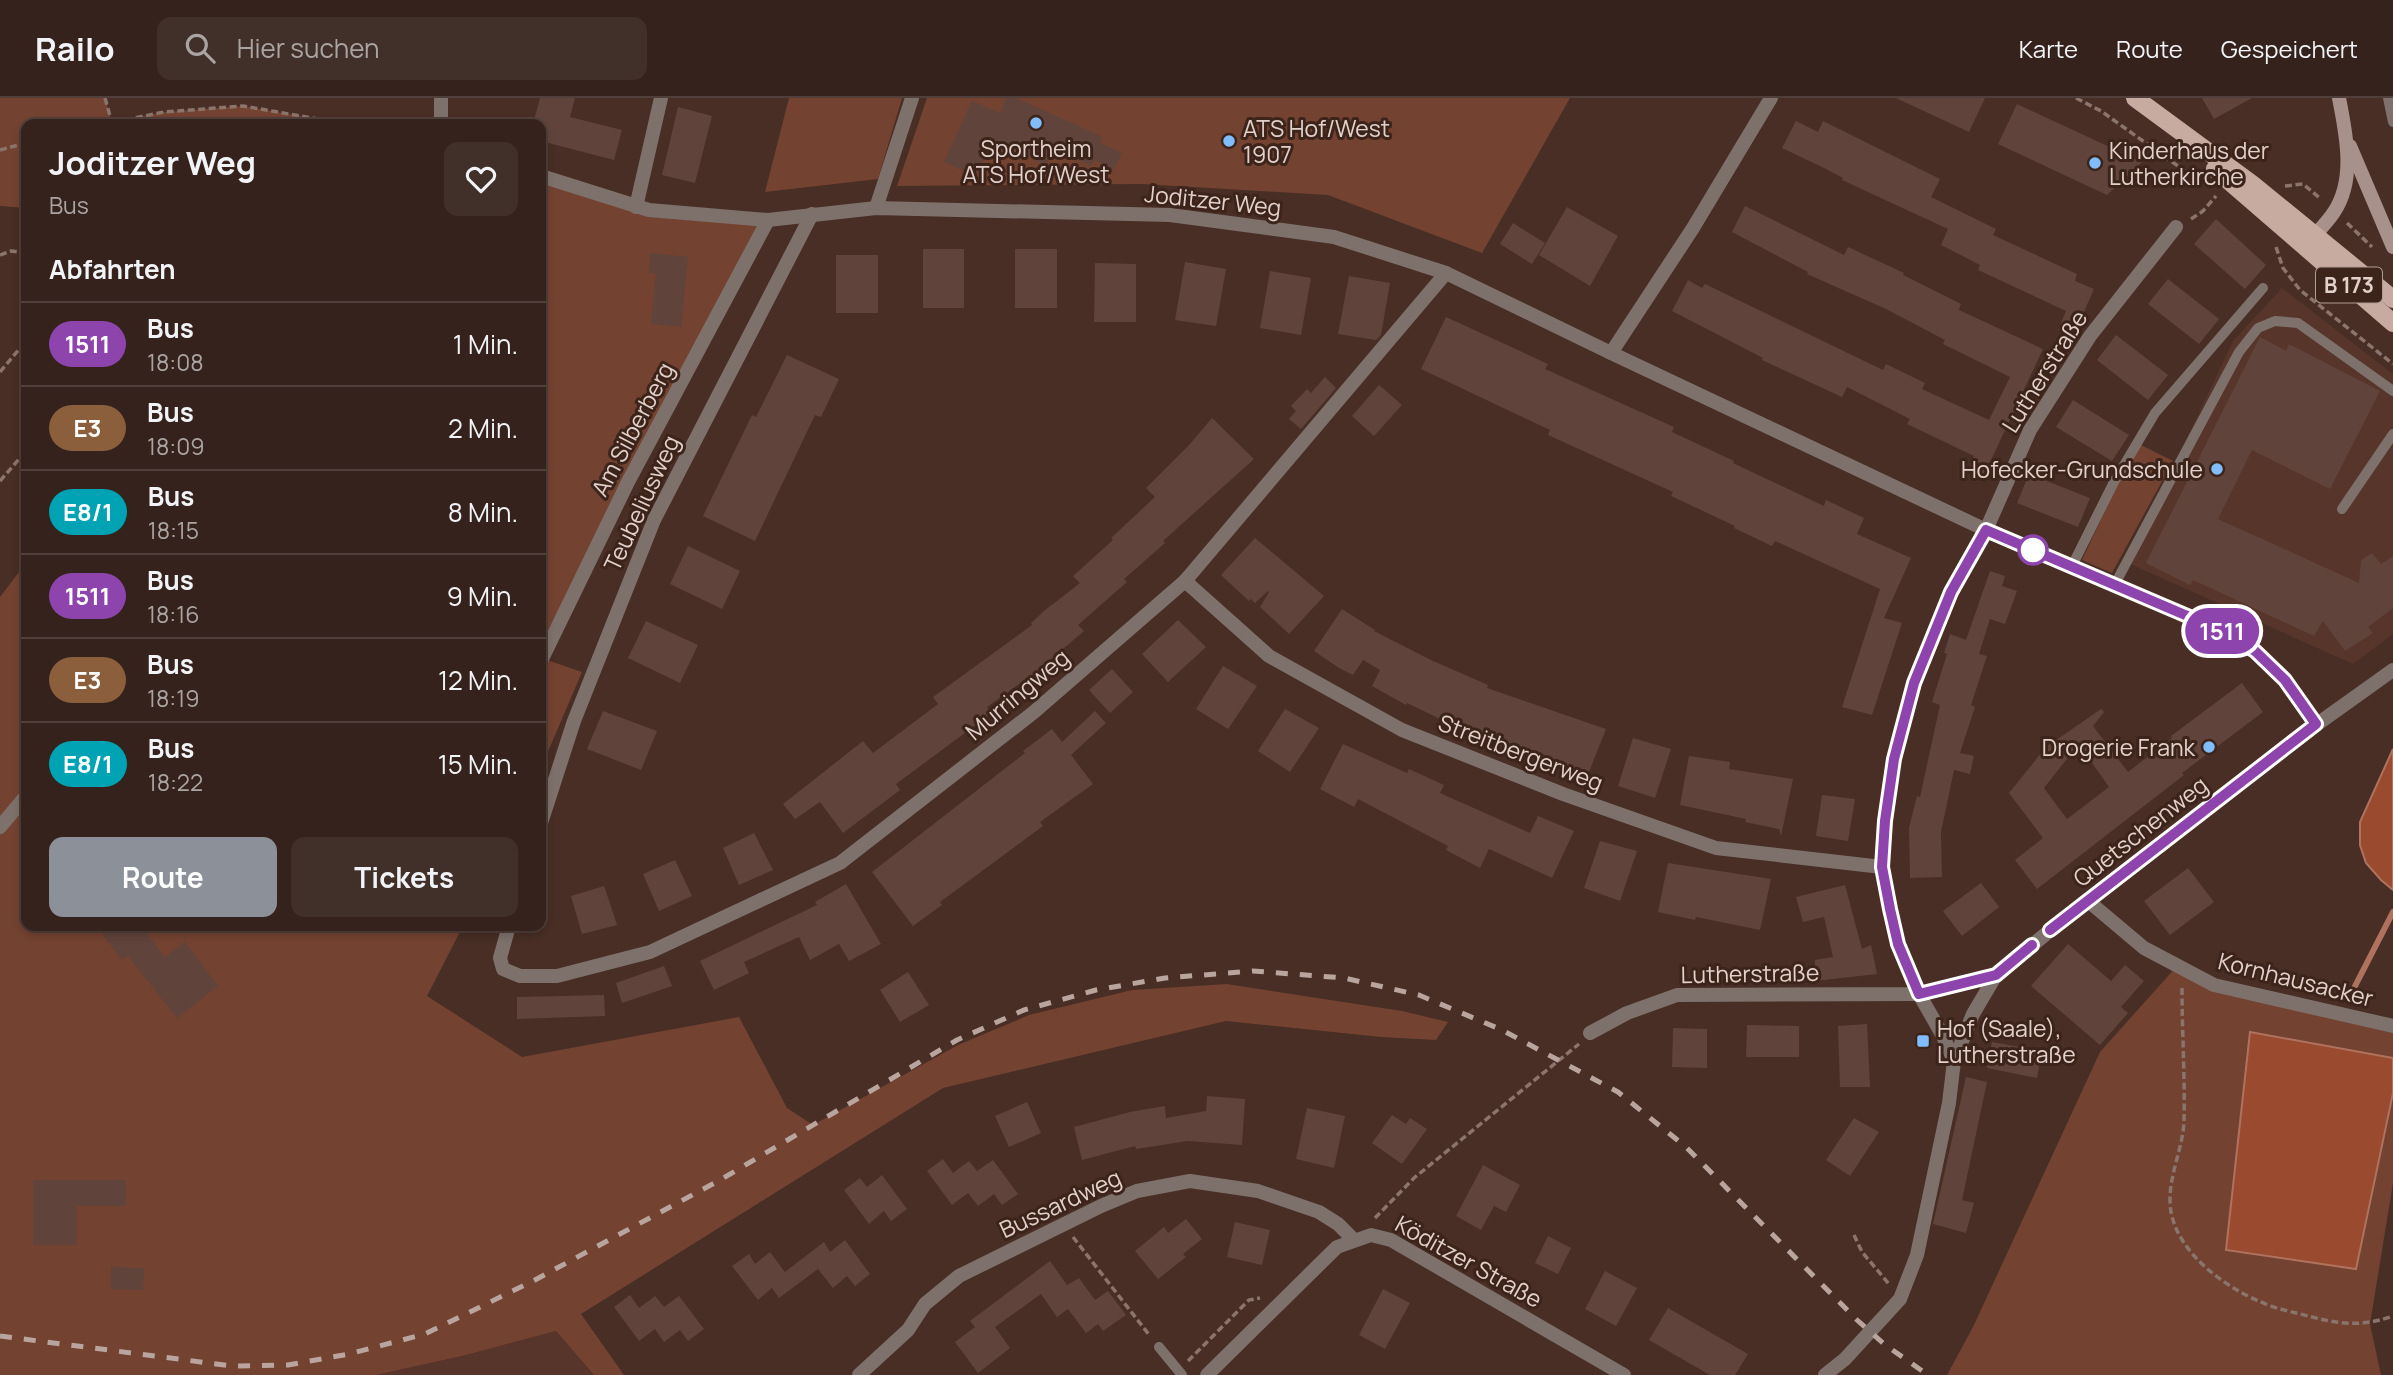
<!DOCTYPE html>
<html lang="de">
<meta charset="utf-8">
<style>
:root{--surface:#36221c;--page:#412f29;--text:#f1f3f6;--muted:#aaa4a3;--line:#503f3b;--accent:#8c9099}
body{margin:0;font-family:Manrope,sans-serif;background:var(--page);color:var(--text);height:100vh;display:flex;flex-direction:column;font-size:26px;white-space:nowrap}
*{box-sizing:border-box;margin:0}
p{font-size:23px;color:var(--muted)}
.icon{flex:none;width:38px;height:38px;fill:none;stroke:currentColor;stroke-width:2;stroke-linecap:round;stroke-linejoin:round}
.map{position:relative;flex:1;overflow:hidden}
.panel{position:absolute;left:21px;top:21px;width:525px;height:812px;display:flex;flex-direction:column;background:var(--surface);border-radius:14px;box-shadow:0 4px 10px #0003,0 0 0 2px var(--line)}
.panel>*{flex:none}
.badge{padding:0 14px;border-radius:23px;font-size:24px;line-height:46px}
.map>.badge{position:absolute;translate:-50% -50%;box-shadow:0 0 0 4px #fff}
h2{padding:0 28px;font-size:26px;line-height:63px}
.round{display:grid;place-items:center;flex:none;width:74px;height:74px;border-radius:14px;background:var(--page)}
.head{display:flex;align-items:center;justify-content:space-between;height:119px;padding:0 28px}
h1{font-size:33px;font-weight:700;line-height:52px}
.action{display:flex;gap:14px;margin-top:auto;padding:14px 28px}
.action a{flex:1;height:80px;border-radius:14px;background:var(--accent);color:#fff;font-size:28px;font-weight:700;line-height:80px;text-align:center}
.action a+a{background:var(--page);color:var(--text)}
ul{padding:0;list-style:none}
li{display:flex;align-items:center;gap:21px;height:84px;padding:0 28px;border-top:2px solid var(--line)}
li div{flex:1}
li b{display:block;font-size:26px}
li em{font-style:normal}
li .badge{min-width:77px;font-weight:700;text-align:center}
header{display:flex;align-items:center;gap:42px;box-sizing:border-box;height:98px;padding:0 35px;background:var(--surface);border-bottom:2px solid var(--line)}
header strong{font-size:33px}
nav{display:flex;gap:38px;margin-inline-start:auto;font-size:24px}
.search{width:490px;height:63px;background:var(--page);display:flex;align-items:center;gap:18px;box-sizing:border-box;padding:0 24px;border-radius:14px;color:var(--muted);font-size:26px}
.map>svg:first-child{display:block}
</style>
<header>
<strong>Railo</strong>
<div class="search"><svg class="icon" aria-label="search" viewBox="0 0 24 24"><circle cx="10" cy="10" r="6"/><path d="M15 15l6 6"/></svg>Hier suchen</div>
<nav><a>Karte</a><a>Route</a><a>Gespeichert</a></nav>
</header>
<div class="map">
<svg width="2393" height="1277" viewBox="0 0 2393 1277">
<rect width="100%" height="100%" fill="#482e25"/>
<g fill="#57352a">
<path d="M2282 190 2393 276V536L2353 566 2128 465 2233 243Z"/>
<path d="M556 1233 594 1277H376L462 1258Z"/>
</g>
<g fill="#734231">
<path d="M0 0H105L112 24 164 14 243 8 347 26H26V110L0 108Z"/>
<path d="M789 0H902L878 81 765 94Z"/>
<path d="M927 0H1570L1482 155 1328 97 1142 86 897 88Z"/>
<path d="M541 78 636 109 768 122 544 561 582 574 541 670Z"/>
<path d="M2137 345 2173 363 2112 475 2082 462Z"/>
<path d="M26 465V692L0 720V499Z"/>
<path d="M26 698V828H463L427 898 522 959 739 919 787 1010 813 1027 958 947 1029 917 1132 892 1227 886 1402 913 1448 924 1436 942 1381 939 1226 923 943 990 581 1216 624 1277H594L556 1233 462 1258 376 1277H0V729Z"/>
<path d="M2177 868 2214 887 2393 928V1085L2370 1226 2381 1277H1947L1973 1229 2100 954Z"/>
</g>
<g fill="#994a2f" stroke="#af725e" stroke-width="2">
<path d="M2393 651V792L2381 782 2366 765 2360 747V724Z"/>
<path d="M2250 934 2393 960V995L2356 1171 2226 1152Z"/>
</g>
<g fill="none" stroke-linecap="round" stroke-linejoin="round">
<path stroke="#af725e" stroke-width="6" d="M2351 896 2393 814"/>
</g>
<g fill="#60443b" fill-rule="evenodd">
<path d="M540 0H575L570 19 622 32 614 62 541 43V26H533Z"/>
<path d="M1006 0H1016L1103 39 1100 45 1122 55 1114 71 1094 62 1091 68 1054 51 1046 67 992 42 976 78 944 64 972 3 1000 15Z"/>
<path d="M1896 0H1985L1969 34Z"/>
<path d="M2202 0H2252L2214 21Z"/>
<path d="M2017 6 2142 64 2107 97 1998 46Z"/>
<path d="M678 9 712 18 695 85 662 77Z"/>
<path d="M1796 23 1818 34 1823 23 1940 81 1931 99 1996 131 1993 137 2077 176 2075 183 2094 191 2073 239 2058 232 2066 213 1978 172 1980 167 1941 147 1948 131 1842 82 1843 80 1824 70 1782 50Z"/>
<path d="M1745 108 1844 157 1848 149 1904 175 1903 177 1961 206 1959 212 2043 251 1984 377 1968 371 1974 358 1907 326 1910 321 1847 289 1842 299 1762 262 1763 260 1672 213 1688 182 1702 190 1705 186 1883 272 1886 266 1925 285 1922 291 1989 322 2010 279 1943 246 1945 242 1886 211 1807 176 1808 174 1732 134Z"/>
<path d="M1567 109 1618 138 1590 188 1539 157Z"/>
<path d="M2216 121 2266 167 2245 191 2194 146Z"/>
<path d="M1513 125 1545 145 1532 166 1500 146Z"/>
<rect x="923" y="151" width="41" height="59"/>
<rect x="1015" y="151" width="42" height="59"/>
<path d="M650 155 688 159 681 229 651 226 656 175H649Z"/>
<rect x="836" y="157" width="42" height="58"/>
<path d="M1185 164 1226 171 1216 228 1175 222Z"/>
<path d="M1095 165 1136 166V224H1094Z"/>
<path d="M1270 173 1311 180 1301 237 1260 230Z"/>
<path d="M1349 178 1390 185 1381 237 1376 242 1338 236Z"/>
<path d="M2168 181 2219 221 2199 246 2148 206Z"/>
<path d="M1446 219 1548 266 1545 271 1674 329 1672 334 1734 363 1733 365 1824 408 1826 402 1864 420 1857 436 1911 460 1884 520 1902 525 1872 617 1842 609 1880 491 1775 443 1772 448 1734 430 1735 428 1671 398 1673 394 1548 337 1550 332 1421 271Z"/>
<path d="M2116 237 2168 277 2148 302 2097 262Z"/>
<path d="M2260 239 2286 253 2289 246 2380 293 2330 391 2252 352 2218 421 2359 485 2361 462 2372 455 2381 466 2393 458V510L2368 529 2373 535 2345 553 2323 523 2314 538 2193 482 2190 487 2146 465Z"/>
<path d="M787 257 839 281 821 319 815 317 755 443 703 418 752 317 756 319Z"/>
<path d="M1325 279 1336 290 1301 331 1289 321 1296 313 1291 308 1307 291 1311 295Z"/>
<path d="M1379 287 1402 307 1374 338 1352 318Z"/>
<path d="M2073 302 2129 337 2112 363 2056 329Z"/>
<path d="M1212 320 1254 361 1163 443 1165 445 1124 481 1127 484 1078 527 1084 533 1036 574 987 609 992 615 896 686 900 692 843 735 820 704 795 721 783 706 863 643 873 655 938 606 933 599 1032 527 1031 525 1044 513 1080 485 1073 478 1113 442 1111 440 1155 399 1146 390 1190 346Z"/>
<path d="M2029 376 2090 400 2078 429 2017 405Z"/>
<path d="M1255 440 1324 498 1289 536 1260 509 1269 494 1268 493 1255 505 1251 501 1249 503 1221 477Z"/>
<path d="M688 448 740 473 722 511 670 486Z"/>
<path d="M1990 473 2005 478 2002 488 2017 493 2005 526 1990 521 1979 556 1987 558 1971 607 1975 609 1960 655 1974 658 1970 676 1954 672 1941 734 1942 779 1910 780 1909 730 1917 698 1920 699 1940 607 1932 604 1947 556 1944 555 1950 536 1966 542Z"/>
<path d="M1342 511 1375 532 1374 533 1431 562 1488 587 1487 590 1606 631 1587 679 1530 655 1528 659 1465 633 1407 605 1406 607 1372 588 1380 572 1363 562 1353 577 1339 570 1314 553Z"/>
<path d="M1178 522 1206 549 1168 584 1142 556Z"/>
<path d="M646 523 698 547 680 585 628 560Z"/>
<path d="M1223 568 1257 588 1228 631 1196 611Z"/>
<path d="M1112 571 1133 594 1110 615 1089 592Z"/>
<path d="M2242 585 2263 614 2182 675 2184 677 2037 791 2015 762 2043 740 2009 695 2046 649 2101 611 2104 614 2093 628 2128 674 2172 640 2171 638ZM2074 652 2078 656 2083 652 2109 689 2067 721 2044 690Z"/>
<path d="M1285 611 1319 630 1290 674 1258 653Z"/>
<path d="M603 613 657 633 641 672 587 651Z"/>
<path d="M1095 613 1106 625 1071 657 1093 686 1040 724 1043 728 940 804 942 807 913 828 872 774 1025 655 1023 653 1052 631 1062 644Z"/>
<path d="M1633 640 1671 651 1655 700 1618 688Z"/>
<path d="M1343 646 1407 675 1409 671 1444 687 1440 695 1530 735 1538 718 1574 733 1552 780 1489 751 1480 770 1446 752 1448 748 1358 701 1354 709 1320 691Z"/>
<path d="M1689 658 1730 664 1729 671 1793 681 1781 738 1779 731 1745 724 1746 721 1680 707Z"/>
<path d="M1822 697 1855 701 1848 743 1816 738Z"/>
<path d="M754 735 773 772 739 787 723 750Z"/>
<path d="M1600 743 1637 753 1620 803 1584 790Z"/>
<path d="M675 762 692 798 659 813 643 776Z"/>
<path d="M1668 765 1771 781 1760 832 1696 819 1695 822 1658 814Z"/>
<path d="M2188 770 2214 804 2170 837 2144 803Z"/>
<path d="M1981 785 1999 809 1962 838 1943 813Z"/>
<path d="M846 786 881 846 849 863 839 846 810 862 799 839 744 864 749 875 714 892 700 863 817 807 815 804Z"/>
<path d="M1845 787 1862 851 1871 847 1877 876 1815 883V862L1833 859 1824 819 1803 824 1796 799Z"/>
<path d="M604 788 617 827 582 836 571 798Z"/>
<path d="M96 828H141L165 859 185 844 218 888 177 920 128 858 122 862Z"/>
<path d="M2068 846 2111 883 2125 867 2144 883 2121 909 2128 915 2100 947 2031 888Z"/>
<path d="M664 868 672 888 622 905 616 885Z"/>
<path d="M908 874 929 907 900 924 880 892Z"/>
<path d="M604 897 605 918 517 921V899Z"/>
<path d="M1867 926 1870 989H1840L1838 928Z"/>
<path d="M1747 927 1799 928V959H1746Z"/>
<path d="M1673 930 1707 931V970L1672 969Z"/>
<path d="M1992 944 2042 953 2037 980 1987 970Z"/>
<path d="M1966 979 1987 984 1962 1102 1974 1105 1966 1135 1933 1126Z"/>
<path d="M1207 998 1245 1001 1242 1047 1188 1043 1136 1051 1135 1048 1082 1062 1074 1029 1130 1014 1165 1008 1166 1020 1206 1013Z"/>
<path d="M1027 1004 1041 1035 1009 1049 995 1018Z"/>
<path d="M1307 1010 1345 1018 1334 1070 1296 1061Z"/>
<path d="M1392 1017 1406 1026 1410 1020 1427 1031 1402 1066 1372 1045Z"/>
<path d="M1854 1020 1879 1034 1850 1078 1826 1062Z"/>
<path d="M943 1061 953 1075 969 1063 977 1073 993 1062 1018 1096 1002 1107 994 1096 978 1108 968 1095 952 1107 927 1073Z"/>
<path d="M1483 1067 1520 1087 1506 1114 1494 1108 1481 1132 1456 1118Z"/>
<path d="M882 1077 907 1111 891 1123 884 1113 869 1126 844 1092 860 1080 867 1089Z"/>
<path d="M33 1082H126V1108H77V1147H33Z"/>
<path d="M1186 1121 1202 1141 1183 1156 1186 1159 1158 1181 1135 1153 1164 1129 1168 1135Z"/>
<path d="M1235 1124 1270 1132 1262 1167 1227 1159Z"/>
<path d="M1548 1138 1571 1150 1558 1176 1535 1165Z"/>
<path d="M845 1142 870 1176 855 1188 847 1178 833 1190 818 1171 779 1200 772 1190 758 1202 732 1168 749 1156 755 1166 770 1154 785 1174 824 1144 830 1154Z"/>
<path d="M1050 1163 1067 1187 1079 1180 1095 1202 1108 1193 1126 1217 1103 1233 1098 1226 1086 1235 1068 1211 1057 1219 1041 1196 995 1229 1010 1250 978 1275 955 1244 975 1229 970 1223Z"/>
<path d="M111 1169 144 1170 143 1192 111 1191Z"/>
<path d="M1605 1173 1637 1190 1616 1228 1585 1211Z"/>
<path d="M1383 1191 1410 1205 1385 1251 1359 1237Z"/>
<path d="M630 1197 639 1210 655 1198 664 1209 679 1198 704 1231 688 1243 680 1232 664 1244 655 1231 639 1243 614 1209Z"/>
<path d="M1668 1210 1748 1256 1735 1277H1710L1649 1242Z"/>
</g>
<g fill="none" stroke-linecap="round" stroke-linejoin="round">
<g stroke="#8b746c" stroke-width="3.5" stroke-dasharray="7 3.5" stroke-linecap="butt">
<path d="M105 0 112 25"/>
<path d="M2076 0 2101 13 2199 83"/>
<path d="M105 26 164 14 243 8 347 26"/>
<path d="M0 52 26 45"/>
<path d="M2285 88 2303 86 2321 101"/>
<path d="M2191 121 2203 113 2216 98"/>
<path d="M2347 125 2372 149"/>
<path d="M2276 149 2283 170 2300 192 2393 266"/>
<path d="M0 157 11 153 26 155"/>
<path d="M0 274 26 243"/>
<path d="M0 383 26 353"/>
<path d="M2182 890C2182 934 2185 979 2184 1023 2183 1049 2170 1075 2170 1101 2169 1156 2238 1200 2284 1212 2327 1222 2350 1233 2393 1218"/>
<path d="M1375 1120 1414 1080 1579 946"/>
<path d="M1854 1137 1862 1154 1889 1186"/>
<path d="M1073 1139 1150 1238"/>
<path d="M1188 1263 1249 1202 1260 1200"/>
</g>
<g stroke="#7e716c" stroke-width="10">
<path d="M2388 0 2393 24"/>
<path d="M2342 411 2393 336"/>
<path d="M2072 468 2114 384 2155 315 2263 190"/>
<path d="M2115 486 2239 254 2258 230 2275 223 2298 225 2393 293"/>
<path d="M261 828H293"/>
<path d="M1159 1249 1182 1277"/>
</g>
<g stroke="#7e716c" stroke-width="14">
<path d="M441 0V26"/>
<path d="M541 78 649 112 768 122 876 110 1170 117 1334 139 1446 175 1611 255 1986 432"/>
<path d="M636 109 661 0"/>
<path d="M876 110 912 0"/>
<path d="M1611 255 1693 130 1771 0"/>
<path d="M1185 483 1269 558 1402 632 1563 696 1716 750 1882 769"/>
<path d="M541 563 628 384 768 122"/>
<path d="M541 725 574 623 654 422 812 116"/>
<path d="M0 729 26 698"/>
<path d="M2087 802 2144 850 2214 887 2393 928"/>
<path d="M509 828 500 860 503 871 520 878H557L650 854 840 765 1034 614 1185 483 1446 175"/>
<path d="M1590 935 1627 915 1677 897 1919 896 1996 877"/>
<path d="M1954 963 1973 916 1996 877 2087 802 2316 627 2393 572"/>
<path d="M859 1277 908 1232 925 1206 959 1178 1101 1108 1137 1093 1190 1083 1258 1093 1319 1114 1338 1126 1354 1142"/>
<path d="M1207 1277 1337 1149 1371 1137 1391 1142 1624 1277"/>
<path d="M1825 1277 1845 1261 1900 1201 1917 1157 1949 1005 1954 963 1943 938 1919 896 1898 846 1882 769 1885 723 1894 661 1915 585 1951 494 1986 432 2030 332 2090 238 2176 129"/>
</g>
<g stroke="#a7918a" stroke-width="14">
<path d="M2350 48 2393 149"/>
<path d="M2309 144C2317 134 2327 125 2334 114 2356 81 2346 36 2339 0"/>
</g>
<g stroke="#c7aba1" stroke-width="18">
<path d="M2135 0 2252 86 2393 201"/>
<path d="M2215 71 2393 225"/>
</g>
<path stroke="#b9a59e" stroke-width="5" stroke-dasharray="12 12" stroke-linecap="butt" d="M0 1238 232 1268 288 1267 349 1256 425 1236 533 1183 720 1082 957 942 1024 912 1096 892 1165 880 1253 873 1344 880 1419 897 1502 932 1618 994 1686 1049 1857 1222 1884 1246 1928 1277"/>
</g>
<g fill="none" stroke-linecap="round" stroke-linejoin="round">
<defs>
<path id="line" d="M2032 847 1996 877 1919 896 1898 846 1890 811 1882 769 1885 723 1894 661 1914 585 1951 494 1986 432 2225 534 2255 553 2285 582 2316 626 2050 832"/>
</defs>
<use href="#line" stroke="#fff" stroke-width="16"/>
<use href="#line" stroke="#8e44ad" stroke-width="10"/>
</g>
<g fill="#80bdfa" stroke="#3d241b" stroke-width="2.5">
<circle cx="1036" cy="25" r="7"/>
<circle cx="1229" cy="43" r="7"/>
<circle cx="2095" cy="65" r="7"/>
<circle cx="2217" cy="371" r="7"/>
<circle cx="2209" cy="649" r="7"/>
<rect x="1916" y="936" width="14" height="14" rx="3.5"/>
</g>
<circle fill="#fff" stroke="#8e44ad" stroke-width="3.5" cx="2033" cy="452" r="14"/>
<g text-anchor="middle" dominant-baseline="central" stroke-width="6" stroke-linejoin="round" paint-order="stroke">
<rect fill="#3d241b" stroke="#b09c96" stroke-width="2" x="2316" y="169.5" width="66" height="35" rx="5"/>
<g font-size="21" font-weight="bold" fill="#e2d0ca">
<text x="2349" y="187">B 173</text>
</g>
<g font-size="23" fill="#e2d0ca" stroke="#3d241b" text-anchor="start">
<text x="1243" y="30">ATS Hof/West<tspan x="1243" dy="26">1907</tspan></text>
<text x="1036" y="50" text-anchor="middle">Sportheim<tspan x="1036" dy="26">ATS Hof/West</tspan></text>
<text x="2109" y="52">Kinderhaus der<tspan x="2109" dy="26">Lutherkirche</tspan></text>
<text x="2203" y="371" text-anchor="end">Hofecker-Grundschule</text>
<text x="2195" y="649" text-anchor="end">Drogerie Frank</text>
<text x="1937" y="930">Hof (Saale),<tspan x="1937" dy="26">Lutherstraße</tspan></text>
</g>
<g font-size="23" fill="#e2d0ca" stroke="#3d241b">
<text transform="translate(1213 102) rotate(6)">Joditzer Weg</text>
<text transform="translate(2044 273) rotate(-58)">Lutherstraße</text>
<text transform="translate(632 331) rotate(-62)">Am Silberberg</text>
<text transform="translate(641 405) rotate(-65)">Teubeliusweg</text>
<text transform="translate(1017 596) rotate(-40)">Murringweg</text>
<text transform="translate(1521 654) rotate(21)">Streitbergerweg</text>
<text transform="translate(2140 733) rotate(-38)">Quetschenweg</text>
<text transform="translate(1750 875) rotate(-1)">Lutherstraße</text>
<text transform="translate(2296 881) rotate(14)">Kornhausacker</text>
<text transform="translate(1060 1105) rotate(-25)">Bussardweg</text>
<text transform="translate(1469 1163) rotate(29)">Köditzer Straße</text>
</g>
</g>
</svg>
<b class="badge" style="left:2222px;top:533px;background:#8e44ad;color:#fff">1511</b>
<section class="panel">
<div class="head"><div><h1>Joditzer Weg</h1><p>Bus</p></div><a class="round"><svg class="icon" aria-label="heart" viewBox="0 0 24 24"><path d="M12 20l-8-8c-3-5 5-10 8-4 3-6 11-1 8 4z"/></svg></a></div>
<h2>Abfahrten</h2>
<ul>
<li><span class="badge" style="background:#8e44ad;color:#fff">1511</span><div><b>Bus</b><p>18:08</p></div><em>1 Min.</em></li>
<li><span class="badge" style="background:#8b5e3c;color:#fff">E3</span><div><b>Bus</b><p>18:09</p></div><em>2 Min.</em></li>
<li><span class="badge" style="background:#00a3b4;color:#fff">E8/1</span><div><b>Bus</b><p>18:15</p></div><em>8 Min.</em></li>
<li><span class="badge" style="background:#8e44ad;color:#fff">1511</span><div><b>Bus</b><p>18:16</p></div><em>9 Min.</em></li>
<li><span class="badge" style="background:#8b5e3c;color:#fff">E3</span><div><b>Bus</b><p>18:19</p></div><em>12 Min.</em></li>
<li><span class="badge" style="background:#00a3b4;color:#fff">E8/1</span><div><b>Bus</b><p>18:22</p></div><em>15 Min.</em></li>
</ul>
<div class="action"><a>Route</a><a>Tickets</a></div>
</section>
</div>
